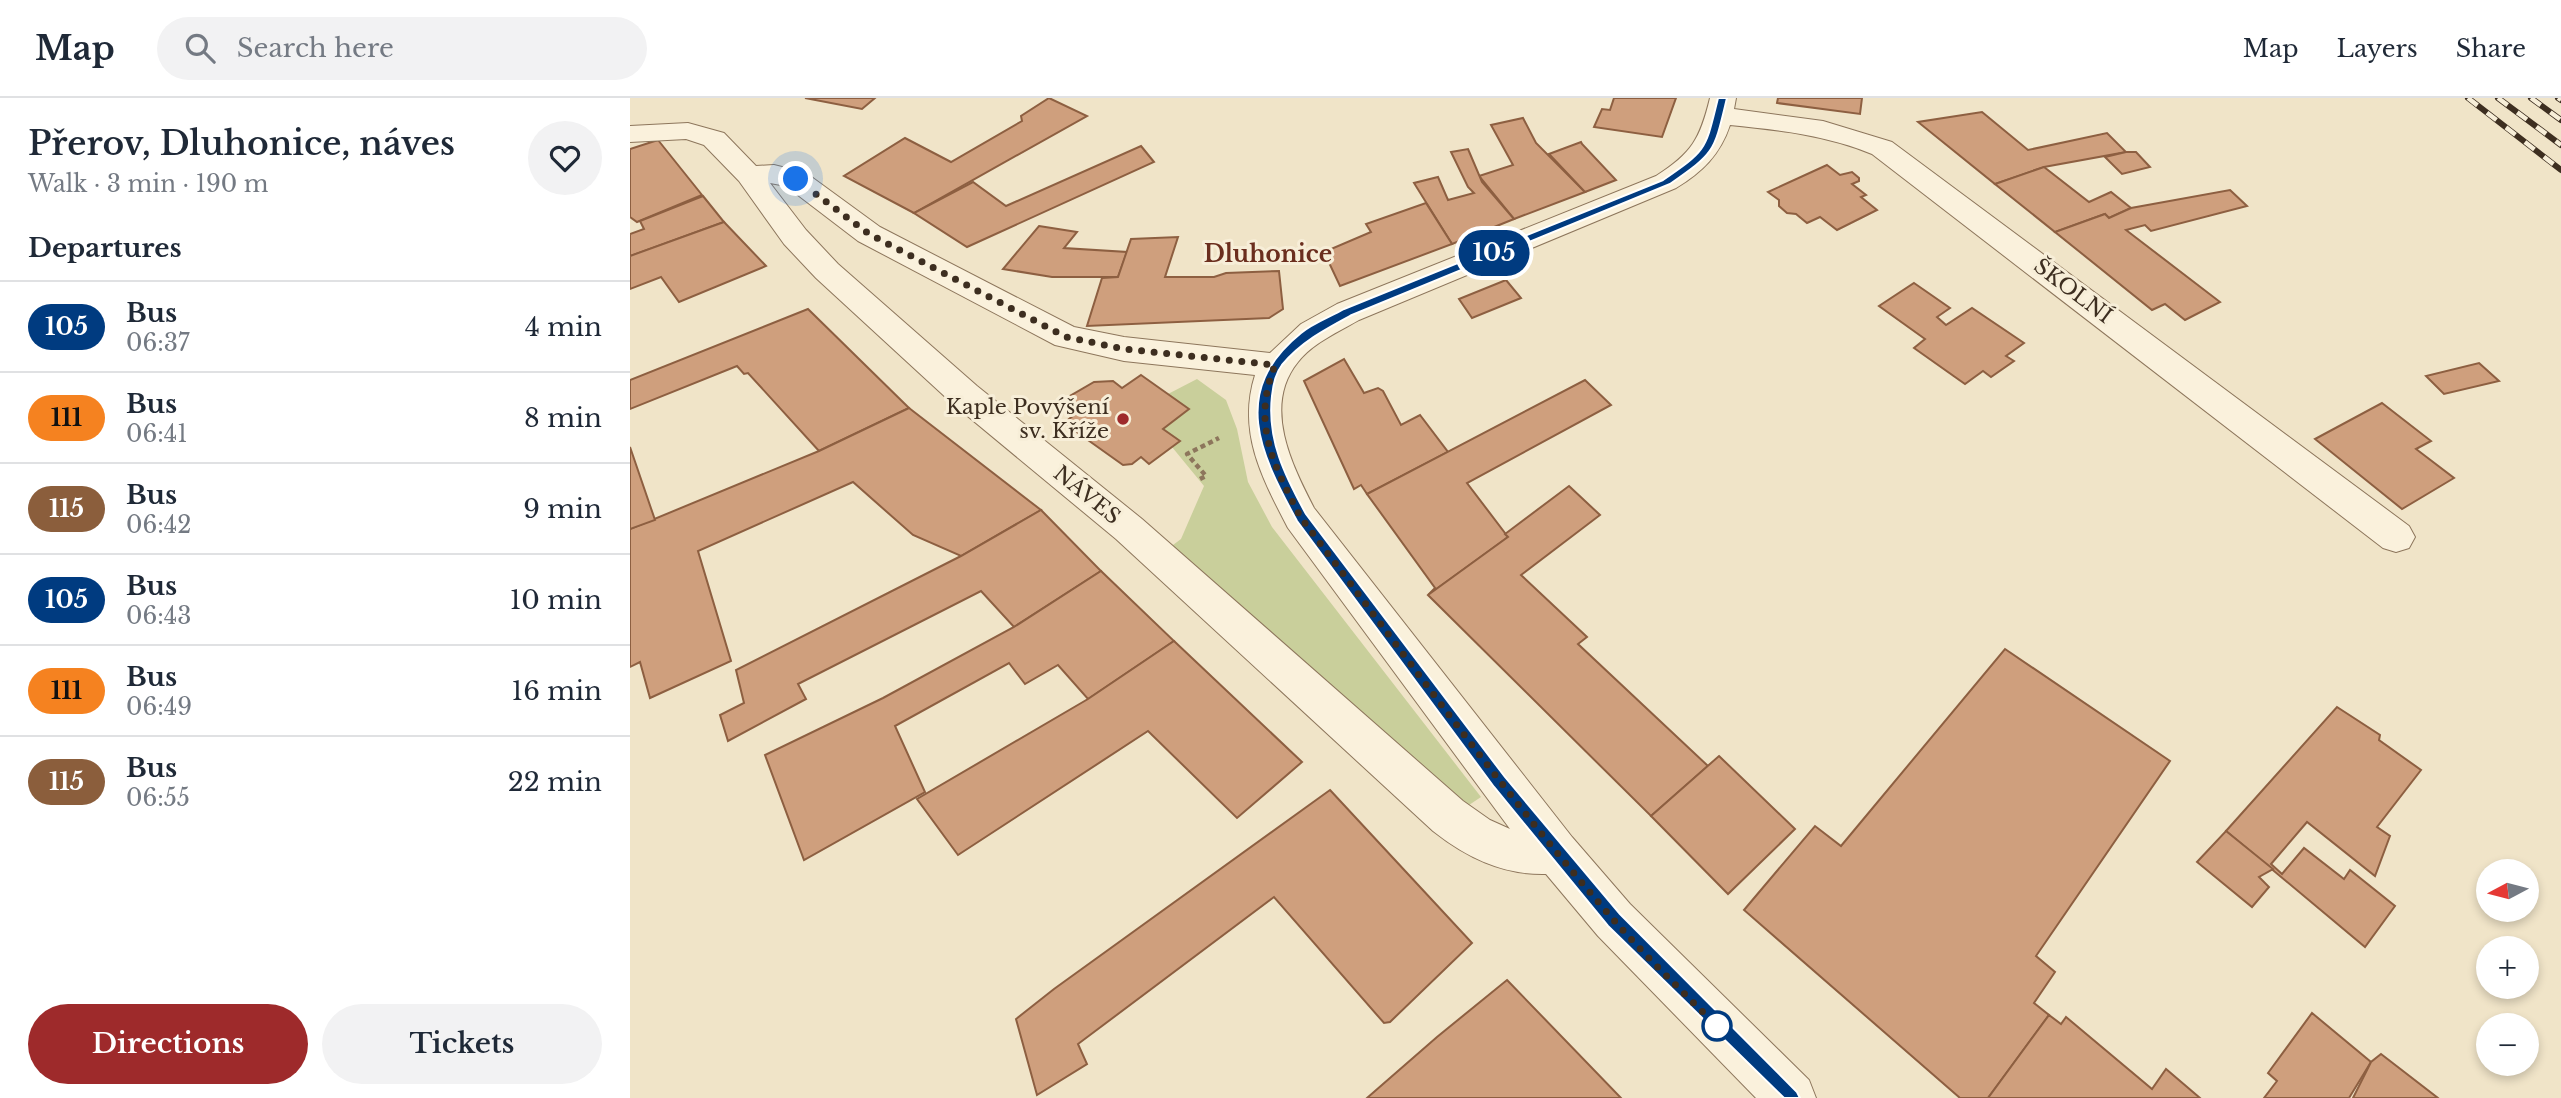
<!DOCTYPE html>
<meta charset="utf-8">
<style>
:root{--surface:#fff;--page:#f2f2f3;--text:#1f2937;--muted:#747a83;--line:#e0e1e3;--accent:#9e2a2b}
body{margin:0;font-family:"Libre Baskerville",serif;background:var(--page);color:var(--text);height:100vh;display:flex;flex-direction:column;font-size:26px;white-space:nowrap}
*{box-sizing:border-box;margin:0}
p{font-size:23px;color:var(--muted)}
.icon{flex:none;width:38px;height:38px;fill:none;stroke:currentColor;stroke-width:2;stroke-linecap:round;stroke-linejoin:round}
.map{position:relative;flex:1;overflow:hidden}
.side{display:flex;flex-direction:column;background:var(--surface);width:630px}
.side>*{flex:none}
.badge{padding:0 14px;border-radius:23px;font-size:24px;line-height:46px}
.needle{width:46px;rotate:263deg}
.fabs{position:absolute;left:1846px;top:761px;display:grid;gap:14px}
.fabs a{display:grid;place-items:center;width:63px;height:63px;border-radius:50%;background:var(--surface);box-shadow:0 4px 10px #0003;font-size:35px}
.you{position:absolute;width:35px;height:35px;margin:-18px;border:5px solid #fff;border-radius:50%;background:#1a73e8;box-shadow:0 0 0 10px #1a73e833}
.map>.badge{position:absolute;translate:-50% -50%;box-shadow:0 0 0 4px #fff}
h2{padding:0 28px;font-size:26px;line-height:63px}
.round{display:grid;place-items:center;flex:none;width:74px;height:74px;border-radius:37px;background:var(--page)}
.head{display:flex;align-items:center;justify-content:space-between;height:119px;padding:0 28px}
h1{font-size:33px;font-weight:600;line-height:52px}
.cta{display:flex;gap:14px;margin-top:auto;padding:14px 28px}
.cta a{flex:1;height:80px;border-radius:42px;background:var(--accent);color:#fff;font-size:28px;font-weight:600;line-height:80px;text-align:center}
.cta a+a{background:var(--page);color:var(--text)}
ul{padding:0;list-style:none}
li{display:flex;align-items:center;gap:21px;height:91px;padding:0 28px;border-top:2px solid var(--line)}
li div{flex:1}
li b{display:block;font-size:26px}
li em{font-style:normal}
li .badge{min-width:77px;font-weight:700;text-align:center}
header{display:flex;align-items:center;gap:42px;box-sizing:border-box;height:98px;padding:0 35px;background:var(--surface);border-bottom:2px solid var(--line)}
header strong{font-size:33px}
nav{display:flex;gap:38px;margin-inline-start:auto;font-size:24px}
.search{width:490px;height:63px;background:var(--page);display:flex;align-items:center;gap:18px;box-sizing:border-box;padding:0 24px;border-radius:38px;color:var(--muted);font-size:26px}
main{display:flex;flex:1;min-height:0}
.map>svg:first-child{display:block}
</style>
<header>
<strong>Map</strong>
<div class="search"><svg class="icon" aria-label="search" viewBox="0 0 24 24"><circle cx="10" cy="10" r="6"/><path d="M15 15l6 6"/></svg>Search here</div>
<nav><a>Map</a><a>Layers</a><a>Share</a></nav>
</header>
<main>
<section class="side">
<div class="head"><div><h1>Přerov, Dluhonice, náves</h1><p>Walk · 3 min · 190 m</p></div><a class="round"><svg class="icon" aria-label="heart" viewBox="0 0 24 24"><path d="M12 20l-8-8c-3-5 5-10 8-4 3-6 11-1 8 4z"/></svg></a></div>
<h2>Departures</h2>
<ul>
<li><span class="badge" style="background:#003b80;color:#fff">105</span><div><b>Bus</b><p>06:37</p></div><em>4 min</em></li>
<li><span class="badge" style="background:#f58220;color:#111">111</span><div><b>Bus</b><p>06:41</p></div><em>8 min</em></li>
<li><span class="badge" style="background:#8b5e3c;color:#fff">115</span><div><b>Bus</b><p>06:42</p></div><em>9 min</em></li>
<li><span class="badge" style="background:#003b80;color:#fff">105</span><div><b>Bus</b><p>06:43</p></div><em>10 min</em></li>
<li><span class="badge" style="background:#f58220;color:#111">111</span><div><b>Bus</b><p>06:49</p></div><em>16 min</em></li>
<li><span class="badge" style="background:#8b5e3c;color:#fff">115</span><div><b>Bus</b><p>06:55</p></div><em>22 min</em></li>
</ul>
<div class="cta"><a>Directions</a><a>Tickets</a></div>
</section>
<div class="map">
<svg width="1931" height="1000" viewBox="0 0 1931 1000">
<rect width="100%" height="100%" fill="#f0e4c8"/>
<path fill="#c9cf9b" d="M567 281 596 302 607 331 618 384 642 429 851 699 833 711 539 450 551 441 574 388 542 349 549 343 533 331 559 311 538 296Z"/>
<g fill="#cf9f7d" stroke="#8d5f41" stroke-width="2">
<path d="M175 0H245L232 11Z"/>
<path d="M419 0 457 18 284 115 214 78 275 40 321 64 392 23 391 18Z"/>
<path d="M984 0H1046L1032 39 964 29 972 11 980 12Z"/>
<path d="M1148 0H1232L1230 16 1147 5Z"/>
<path d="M1352 14 1398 52 1477 35 1496 54 1414 69 1365 86 1288 24Z"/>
<path d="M893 20 906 45 955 94 884 121 849 78 883 67 861 27Z"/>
<path d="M28 42 72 97 7 124 0 119V51Z"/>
<path d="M951 44 952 46 986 82 955 94 919 56Z"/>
<path d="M511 48 524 64 337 149 284 115 343 84 376 108Z"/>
<path d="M838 51 852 84 884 121 822 146 784 85 808 79 818 102 844 95 838 89 821 54Z"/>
<path d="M1496 54H1506L1520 69 1492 76 1475 59Z"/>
<path d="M1197 67 1210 77 1222 74 1229 80V83L1222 86 1236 97 1231 99 1247 112 1207 132 1190 119 1177 125 1166 116 1157 115 1149 108V102L1138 94Z"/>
<path d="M1414 69 1459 104 1481 94 1501 110 1479 120 1475 116 1425 134 1365 86Z"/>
<path d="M1600 92 1617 108 1521 133 1515 127 1496 132 1590 204 1555 222 1535 206 1522 212 1425 134 1475 116 1479 120 1501 110Z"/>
<path d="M73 98 94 124 0 158V136L14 131 10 123Z"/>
<path d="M796 105 822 146 710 188 694 154 741 134 736 126Z"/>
<path d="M94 124 136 168 49 204 31 179 0 191V158Z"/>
<path d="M409 128 447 134 434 150 497 154 488 179H422L373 171Z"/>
<path d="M548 139 535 179H584L596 175 649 173 653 211 639 220 457 228 472 180 488 179 501 141Z"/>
<path d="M876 182 891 200 842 220 829 201Z"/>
<path d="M1284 185 1320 210 1307 219 1316 227 1342 210 1394 245 1376 258 1384 263 1361 279 1353 273 1335 286 1284 250 1295 241 1249 208Z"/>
<path d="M178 211 279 310 189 353 118 275 114 276 107 268 0 311V282Z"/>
<path d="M714 261 734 295 748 290 753 293 771 327 790 317 818 354 737 396 731 387 724 391 674 283Z"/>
<path d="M1849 265 1869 283 1814 296 1796 278Z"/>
<path d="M511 277 559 311 533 331 550 343 519 366 511 359 502 366 493 367 434 325 444 317 437 312 440 298 464 284 483 283 492 290Z"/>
<path d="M955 282 981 307 837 385 878 439 798 497 805 490 737 396Z"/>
<path d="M1752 305 1801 343 1786 351 1824 380 1772 411 1685 341Z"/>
<path d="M279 310 411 412 331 458 283 437 223 384 68 453 101 563 20 600 10 564 0 569V431L189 353Z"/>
<path d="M0 349 25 422 0 431Z"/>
<path d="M939 388 970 417 891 477 957 539 948 546 1078 668 1021 718 798 497 878 439 875 436Z"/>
<path d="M411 412 471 473 384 529 351 493 168 586 176 601 98 643 90 617 114 605 106 572 331 458Z"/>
<path d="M471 473 544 543 458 601 428 567 395 586 379 565 265 628 295 694 174 762 135 657 253 600 384 529Z"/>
<path d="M544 543 672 664 607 720 518 633 328 757 287 701 458 601Z"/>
<path d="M1375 551 1540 663 1406 858 1425 874 1404 905 1419 917 1358 1000H1330L1114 812 1185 728 1211 748Z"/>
<path d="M1707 609 1750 637 1749 642 1791 672 1747 729 1760 738 1745 778 1677 724 1641 766 1652 776 1674 750 1714 781 1720 772 1765 808 1735 849 1596 733Z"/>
<path d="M1089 658 1165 731 1098 796 1021 718Z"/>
<path d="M700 692 842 845 760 924 754 925 644 799 448 946 457 966 407 997 386 921 424 891Z"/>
<path d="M1596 733 1643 771 1629 779 1639 789 1622 809 1567 764Z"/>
<path d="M877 882 991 1000H737L807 939Z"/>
<path d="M1682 915 1741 964 1719 1000H1634L1647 983 1638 975Z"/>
<path d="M1419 917 1431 926 1436 919 1522 991 1536 971 1570 1000H1358Z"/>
<path d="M1751 956 1808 1000H1723L1741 964Z"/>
</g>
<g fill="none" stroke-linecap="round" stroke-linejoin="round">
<defs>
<path id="minor" d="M1080 0H1106L1104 11 1193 23 1262 44 1779 428 1785 439 1779 450 1766 454 1753 450 1242 56C1196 37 1149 32 1100 27 1090 57 1072 74 1046 90L729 222C708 234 683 245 668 264 632 308 662 367 684 410L942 739 1000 806 1179 982 1186 1000H1126L968 838 916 776C872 777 836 759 803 733L486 441 323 306 186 180 154 146 109 83 74 47 56 41 0 44V28L58 25 94 35 126 68 144 67 176 75 250 129 444 229 494 239 640 255 671 226 707 206 1026 78C1062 55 1070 41 1080 0ZM140 85 156 88 228 143 425 247 494 263 625 277C607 334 632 380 658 430L880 731 860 722 833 703 512 421 347 288 208 166 176 132Z"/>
</defs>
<use href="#minor" stroke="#8d765c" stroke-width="2"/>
<path stroke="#8d765c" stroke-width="4.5" stroke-dasharray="5 3.5" stroke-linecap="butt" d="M570 381 576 378 557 356 589 340"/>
<use href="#minor" fill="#faf1dc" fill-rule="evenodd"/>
<defs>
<g id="rail">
<path d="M1838 0 1931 72"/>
<path d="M1868 0 1931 47"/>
<path d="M1901 0 1931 22"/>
<path d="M1928 0 1931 2"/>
</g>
</defs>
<use href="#rail" stroke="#3d2e20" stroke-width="6"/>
<use href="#rail" stroke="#f7eed8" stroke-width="4.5" stroke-dasharray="12" stroke-linecap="butt"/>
</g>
<path fill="#003b80" stroke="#fff" stroke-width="2" d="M1088 0H1097C1084 54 1086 54 1040 86L722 217C696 231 671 244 652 267 645 276 643 288 642 298 637 342 655 378 676 416L875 679 990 816 1167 994 1170 1000H1154L978 828 864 689 667 423C630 355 599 293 671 235 683 225 700 219 714 211L1033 82C1078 51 1075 52 1088 0Z"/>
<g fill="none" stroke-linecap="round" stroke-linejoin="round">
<path stroke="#3d2e20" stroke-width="7" stroke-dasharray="0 12.6" d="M166 81 239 136 436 239 494 251 645 267C621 326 644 368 671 420 773 554 871 692 982 820 1017 860 1056 897 1093 934L1087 928"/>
</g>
<circle fill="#9e2a2b" stroke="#f7eed8" stroke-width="2.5" cx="493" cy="321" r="7"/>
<circle fill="#fff" stroke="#003b80" stroke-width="3.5" cx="1087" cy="928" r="14"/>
<g text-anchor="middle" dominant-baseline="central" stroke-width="6" stroke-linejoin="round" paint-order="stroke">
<g font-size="21" fill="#3d2e20" stroke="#f7eed8">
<text transform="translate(1443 193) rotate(37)">ŠKOLNÍ</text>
<text transform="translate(457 397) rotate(39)">NÁVES</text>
</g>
<g font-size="21" fill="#3d2e20" stroke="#f7eed8" text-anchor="end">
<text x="479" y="309">Kaple Povýšení<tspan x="479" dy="24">sv. Kříže</tspan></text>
</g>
<g font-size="23" font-weight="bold" fill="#6b2e1e" stroke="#f7eed8">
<text x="638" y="156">Dluhonice</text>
</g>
</g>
</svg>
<div class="fabs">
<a><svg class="needle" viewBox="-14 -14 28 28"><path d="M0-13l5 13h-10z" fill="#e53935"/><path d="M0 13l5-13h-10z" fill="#747a83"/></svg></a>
<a>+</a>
<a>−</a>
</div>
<div class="you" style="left:166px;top:81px"></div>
<b class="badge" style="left:864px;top:155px;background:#003b80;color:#fff">105</b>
</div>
</main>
